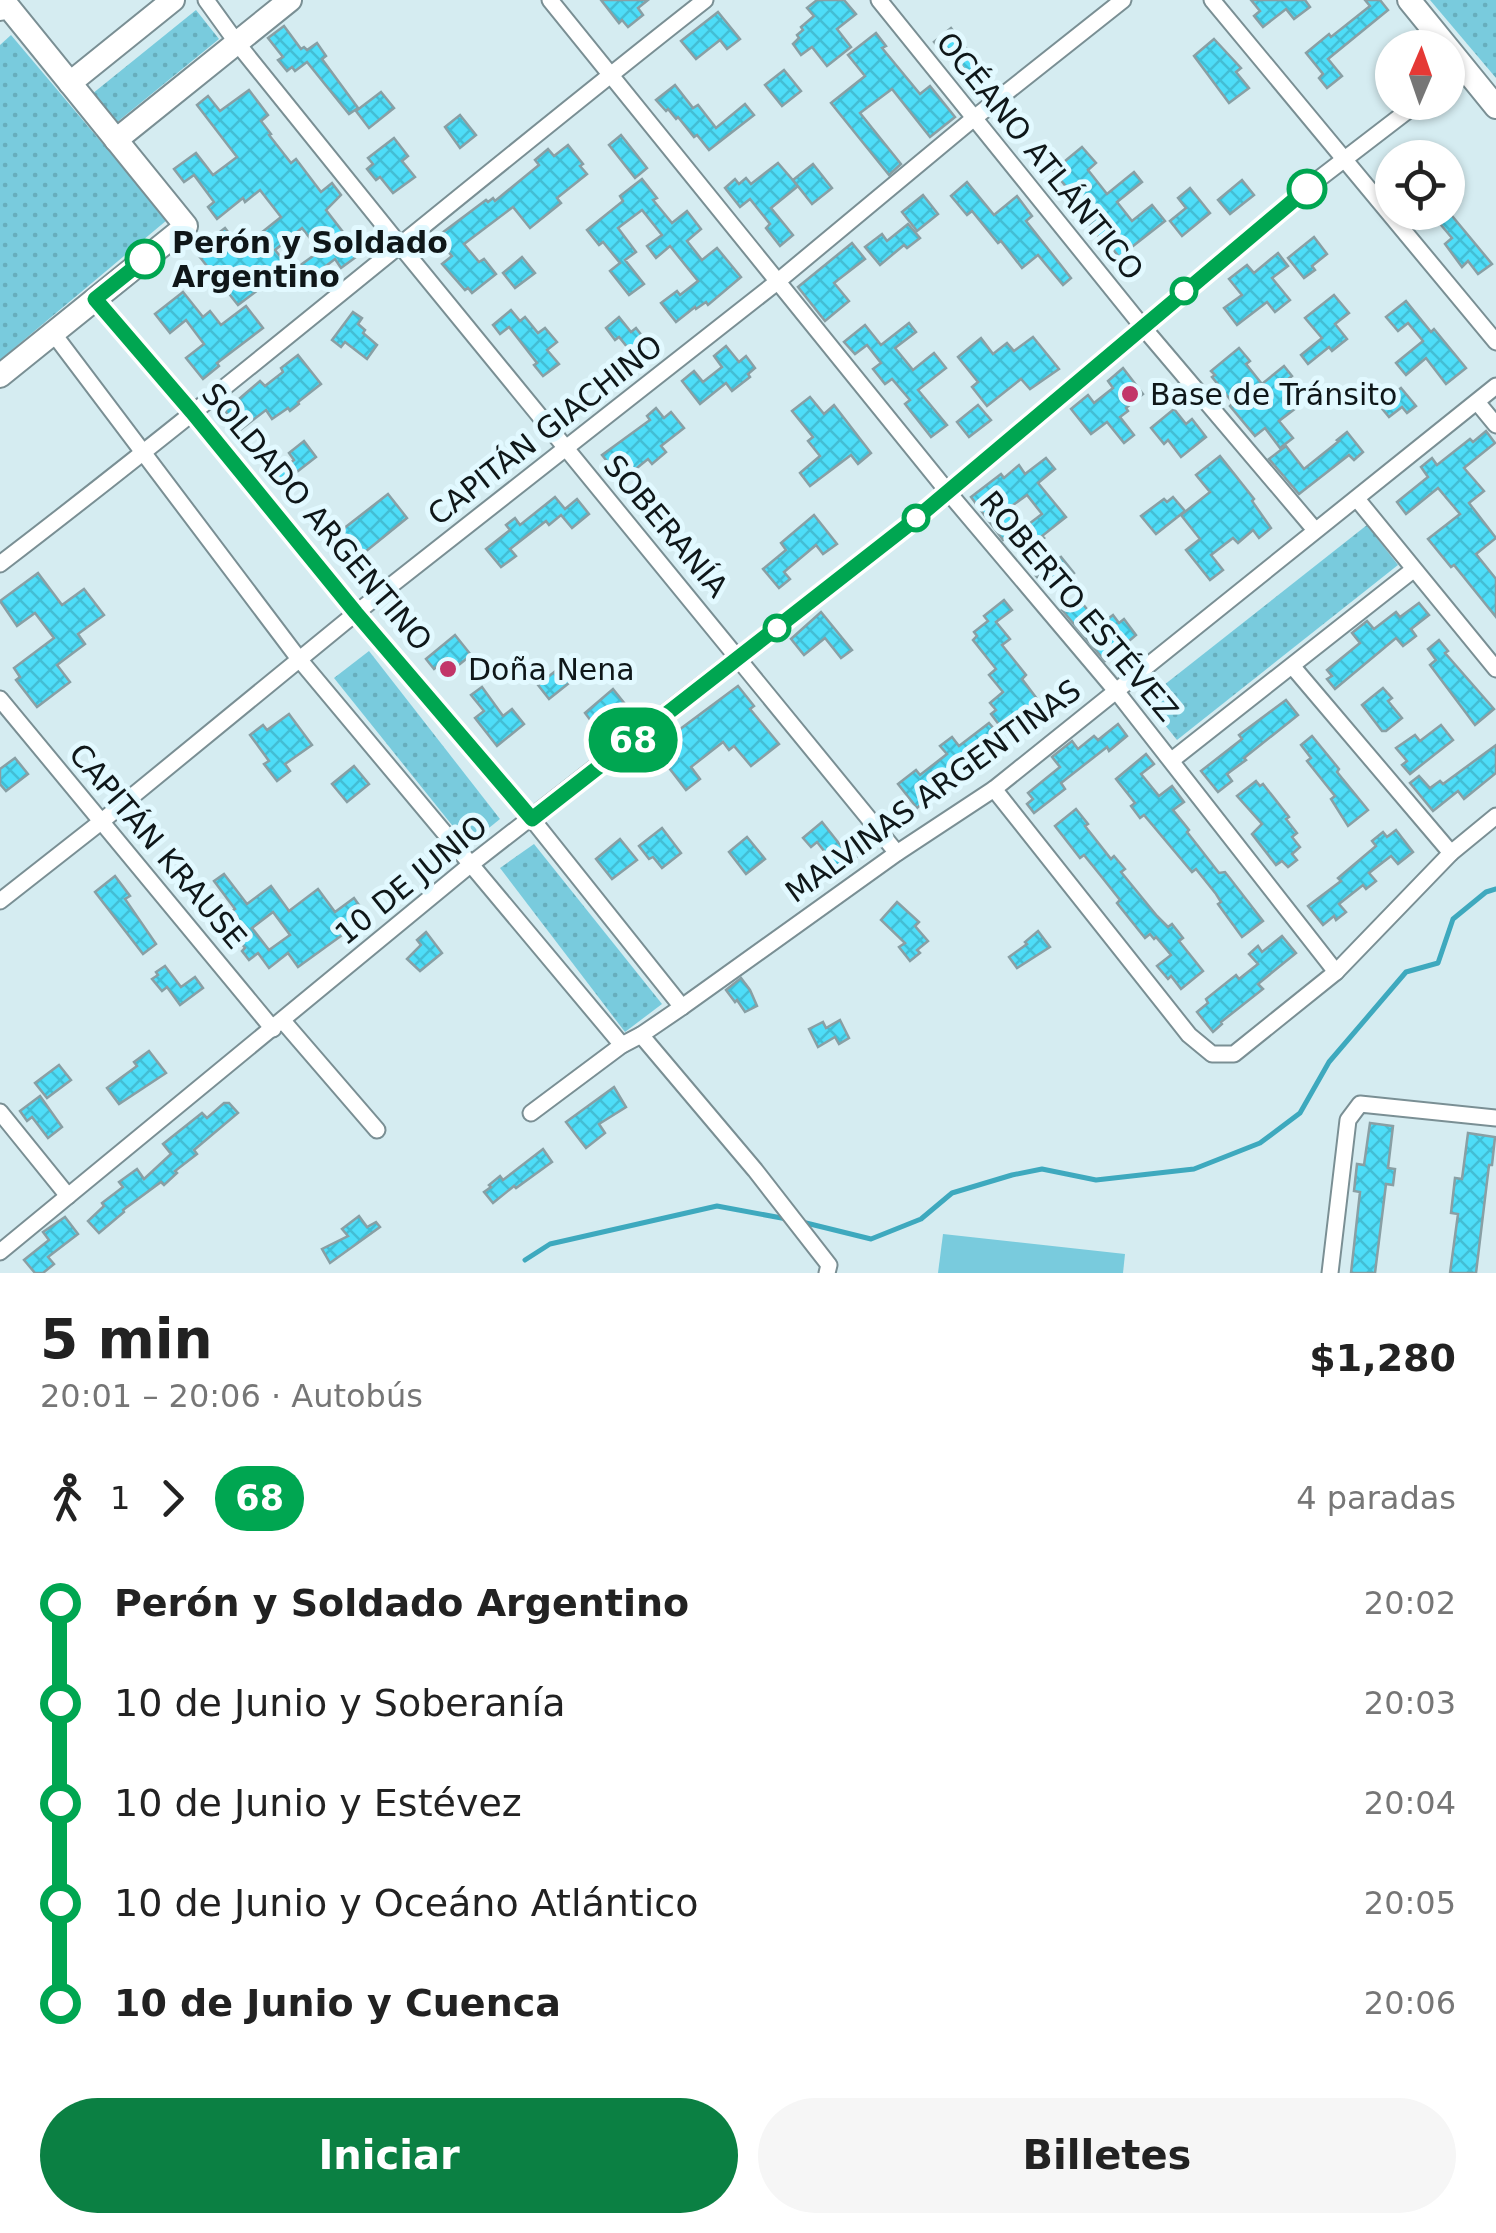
<!DOCTYPE html>
<html lang="es">
<meta charset="utf-8">
<style>
:root{--surface:#fff;--page:#f6f6f6;--text:#222;--muted:#767676;--accent:#0b8043}
body{margin:0;font-family:"DejaVu Sans",sans-serif;background:var(--page);color:var(--text);height:100vh;display:flex;flex-direction:column;font-size:38px;white-space:nowrap}
*{box-sizing:border-box;margin:0}
p{font-size:32px;color:var(--muted)}
.icon{flex:none;width:55px;height:55px;fill:none;stroke:currentColor;stroke-width:2;stroke-linecap:round;stroke-linejoin:round}
.map{position:relative;height:1273px;overflow:hidden}
.details{display:flex;flex-direction:column;background:var(--surface);flex:1}
.details>*{flex:none}
.badge{padding:0 20px;border-radius:32px;font-size:35px;line-height:65px}
.needle{width:65px;rotate:2deg}
.tools{position:absolute;left:1375px;top:30px;display:grid;gap:20px}
.tools a{display:grid;place-items:center;width:90px;height:90px;border-radius:50%;background:var(--surface);box-shadow:0 2px 8px #0004;font-size:50px}
.map>.badge{position:absolute;translate:-50% -50%;box-shadow:0 0 0 5px #fff}
.legs{display:flex;align-items:center;gap:15px;height:110px;padding:0 40px;font-size:32px}
.legs p{margin-inline-start:auto}
.headline{display:flex;align-items:center;justify-content:space-between;height:170px;padding:0 40px}
h1{font-size:55px;font-weight:600;line-height:75px}
.cta{display:flex;gap:20px;margin-top:auto;padding:20px 40px}
.cta a{flex:1;height:115px;border-radius:60px;background:var(--accent);color:#fff;font-size:40px;font-weight:600;line-height:115px;text-align:center}
.cta a+a{background:var(--page);color:var(--text)}
ul{padding:0 40px;list-style:none}
li{display:flex;align-items:center;gap:35px;height:100px;font-size:38px}
li i{display:grid;place-items:center;width:15px;height:100%;margin:0 12px;background:currentColor}
li i::after{content:'';width:25px;height:25px;margin:-12px;border:8px solid;border-radius:50%;background:var(--surface)}
li p{margin-inline-start:auto}
li:first-child i{background:linear-gradient(#0000 50%,currentColor 0)}
li:last-child i{background:linear-gradient(currentColor 50%,#0000 0)}
.map>svg:first-child{display:block}
</style>
<div class="map">
<svg width="1496" height="1273" viewBox="0 0 1496 1273">
<defs>
<pattern id="grass-dots" width="8" height="8" patternUnits="userSpaceOnUse" patternTransform="scale(2.5)"><rect width="8" height="8" fill="#79cbdd"/><path d="M2 2h.1M6 6h.1" fill="none" stroke="#67aebd" stroke-width="1.8" stroke-linecap="round"/></pattern>
<pattern id="building-cross-hatch" width="8" height="8" patternUnits="userSpaceOnUse" patternTransform="scale(2.5)"><rect width="8" height="8" fill="#4eddf8"/><path d="M0 0l8 8M0 8l8-8" fill="none" stroke="#43bdd4"/></pattern>
</defs>
<rect width="100%" height="100%" fill="#d5ecf1"/>
<g fill="url(#grass-dots)">
<path d="M1430 0H1496V78Z"/>
<path d="M196 10 219 39 116 123 92 94Z"/>
<path d="M11 35 167 220 0 360V45Z"/>
<path d="M1367 525 1398 565 1177 740 1145 700Z"/>
<path d="M369 651 500 819 468 845 334 678Z"/>
<path d="M534 844 662 1004 625 1032 500 868Z"/>
</g>
<path fill="#79cbdd" d="M943 1234 1125 1254 1123 1273H938Z"/>
<g fill="none" stroke-linecap="round" stroke-linejoin="round">
<g stroke="#3ea9be" stroke-width="5">
<path d="M798 1221 871 1239 921 1219 952 1193 1012 1175 1042 1169 1096 1180 1194 1169 1260 1143 1300 1113 1329 1062 1406 972 1438 963 1453 919 1486 892 1496 889"/>
<path d="M525 1260 550 1244 717 1206 787 1219"/>
</g>
</g>
<g fill="url(#building-cross-hatch)" stroke="#899fa4" stroke-width="2.5" fill-rule="evenodd">
<path d="M601 0H648L638 8 643 15 628 27 622 20 619 23Z"/>
<path d="M817 0H844L856 14 837 29 851 47 827 66 812 47 801 55 793 44 799 38 797 35 803 30 801 27 814 16 807 8Z"/>
<path d="M1251 0H1305L1310 7 1294 19 1286 9 1263 27 1254 16 1260 11Z"/>
<path d="M1365 0H1380L1388 10 1328 59 1342 76 1327 88 1319 78 1323 74 1306 53 1329 34 1331 37 1370 6Z"/>
<path d="M718 12 740 39 727 49 720 40 696 59 681 41Z"/>
<path d="M284 26 301 49 304 47 307 50 317 43 326 56 322 59 358 108 349 114 307 62 295 71 292 67 287 71 278 60 283 57 268 38Z"/>
<path d="M951 28 988 77 978 85 953 55 948 59 934 42Z"/>
<path d="M876 33 886 46 882 48 920 94 930 86 955 117 930 137 892 89 860 113 901 164 889 175 831 103 865 76 848 55Z"/>
<path d="M1214 39 1241 68 1236 72 1249 88 1229 103 1194 56Z"/>
<path d="M784 70 801 91 782 106 765 85Z"/>
<path d="M675 85 693 108 698 105 716 128 745 104 754 115 709 150 697 135 694 137 678 117 676 119 668 109 666 111 656 100Z"/>
<path d="M249 90 268 115 261 121 271 134 269 135 291 163 296 159 321 192 332 183 341 195 326 210 360 254 341 268 335 259 310 278 307 275 296 285 288 274 320 251 302 228 275 250 291 270 280 278 278 275 238 305 195 251 225 228 241 249 281 217 260 190 245 202 243 198 217 219 208 207 214 202 194 175 184 182 174 169 196 153 213 175 237 157 197 105 208 96 220 111Z"/>
<path d="M381 92 394 108 369 128 356 111Z"/>
<path d="M460 115 476 135 460 148 445 127Z"/>
<path d="M621 135 647 168 635 178 609 145Z"/>
<path d="M394 138 408 156 402 161 415 177 393 193 380 177 376 180 367 169 373 164 368 158Z"/>
<path d="M568 145 583 164 580 166 587 174 557 198 561 203 530 228 513 207 464 244 479 262 484 259 496 274 472 293 468 288 465 290 442 264 452 256 446 249 448 247 443 241 446 238 442 233 486 200 488 202 493 198 495 201 539 165 535 160 548 149 554 156Z"/>
<path d="M1082 147 1096 163 1088 170 1107 194 1134 172 1142 182 1117 202 1132 221 1152 205 1165 221 1119 257 1105 239 1103 242 1089 224 1094 220 1053 171Z"/>
<path d="M778 163 798 186 771 208 793 235 780 246 766 228 770 224 750 199 740 207 725 188 735 179 739 184 746 178 751 184Z"/>
<path d="M813 164 832 188 812 204 793 180Z"/>
<path d="M642 179 657 198 653 200 672 223 687 211 701 229 687 241 702 260 717 248 741 277 708 305 706 302 696 309 695 307 676 322 661 303 677 291 680 295 698 281 670 246 656 258 647 246 662 235 642 210 618 228 636 252 625 260 644 284 629 295 610 271 620 263 603 242 599 245 587 230 623 201 620 196Z"/>
<path d="M1242 180 1254 195 1230 214 1218 200Z"/>
<path d="M967 182 994 215 1017 196 1032 216 1026 221 1071 278 1063 285 1038 255 1022 268 1001 241 998 243 972 211 967 215 951 196Z"/>
<path d="M1190 188 1210 213 1182 236 1170 221 1186 208 1178 198Z"/>
<path d="M923 195 938 214 917 231 902 212Z"/>
<path d="M1448 211 1492 264 1478 274 1468 261 1462 267 1445 244 1452 238 1436 219Z"/>
<path d="M908 224 920 238 907 248 904 245 880 265 865 247 882 234 887 241Z"/>
<path d="M1314 237 1327 254 1312 266 1315 270 1304 278 1288 258Z"/>
<path d="M852 243 865 259 834 283 849 301 825 321 798 287Z"/>
<path d="M1278 253 1288 266 1272 278 1290 300 1275 312 1267 302 1237 325 1224 308 1242 295 1229 279 1247 265 1254 273Z"/>
<path d="M522 257 535 273 515 288 503 273Z"/>
<path d="M183 292 203 317 210 311 221 325 246 306 263 328 217 363 219 366 203 379 186 358 204 344 186 320 170 333 155 314Z"/>
<path d="M1334 295 1349 313 1335 324 1347 339 1332 351 1329 347 1308 364 1301 355 1322 338 1305 318Z"/>
<path d="M1406 301 1431 332 1434 329 1466 368 1446 384 1426 358 1406 375 1396 363 1423 341 1408 323 1398 331 1386 317Z"/>
<path d="M511 310 520 321 525 317 538 333 545 328 557 342 547 350 559 364 543 376 534 365 537 363 509 327 500 334 493 325Z"/>
<path d="M353 312 362 318 358 324 365 330 363 333 377 345 367 359 345 342 341 347 332 340Z"/>
<path d="M619 317 631 332 636 328 646 341 632 353 619 337 615 340 606 328Z"/>
<path d="M909 323 916 332 895 348 913 370 934 353 946 368 918 390 947 425 931 437 905 404 910 400 892 379 885 384 873 369 881 363 867 345 855 354 844 342 865 325 881 345Z"/>
<path d="M1033 337 1059 369 1030 389 1021 379 987 406 972 387 978 382 958 357 981 338 993 354 1007 343 1014 351Z"/>
<path d="M726 346 739 362 746 356 755 368 748 374 750 377 732 391 726 383 700 404 682 381 694 371 703 382 722 367 714 356Z"/>
<path d="M1239 348 1250 361 1246 364 1262 384 1284 366 1292 376 1283 383 1300 405 1279 421 1293 438 1280 448 1265 428 1255 436 1230 406 1233 403 1212 377 1215 375 1211 371Z"/>
<path d="M298 355 321 384 298 402 299 404 290 411 288 408 272 419 266 410 240 430 225 411 260 381 265 386 283 372 281 368Z"/>
<path d="M1123 368 1143 394 1126 408 1128 411 1120 417 1134 435 1124 443 1107 422 1091 434 1071 409 1088 395 1094 403 1113 388 1108 381Z"/>
<path d="M1401 388 1416 406 1407 413 1402 407 1389 417 1379 405Z"/>
<path d="M810 397 824 414 834 405 871 453 858 464 851 455 810 486 800 473 820 456 808 441 813 437 792 411Z"/>
<path d="M978 405 991 420 969 437 957 422Z"/>
<path d="M656 408 664 418 671 412 684 428 661 446 666 452 652 464 648 459 622 480 602 455 650 420 647 416Z"/>
<path d="M1174 409 1186 424 1192 419 1206 437 1181 457 1168 440 1164 444 1151 428Z"/>
<path d="M1486 431 1495 443 1464 468 1484 491 1469 503 1496 538 1476 554 1496 579V617L1454 565 1451 567 1428 539 1460 514 1438 488 1406 514 1397 502 1428 477 1421 467 1432 458 1437 465 1470 439 1473 442Z"/>
<path d="M1347 432 1363 452 1354 460 1349 455 1299 494 1269 459 1286 446 1304 469 1339 441 1337 440Z"/>
<path d="M304 441 316 457 280 485 273 477 294 460 289 453Z"/>
<path d="M1220 456 1254 499 1252 501 1271 528 1259 538 1253 530 1238 543 1233 538 1211 555 1223 570 1210 580 1186 550 1200 539 1181 515 1210 492 1196 475Z"/>
<path d="M1046 458 1055 469 1038 483 1066 517 1042 536 1044 538 1040 540 1056 560 1061 557 1074 573 1059 585 1046 570 1037 577 1021 557 1027 553 1013 536 1042 514 1027 495 1006 510 1020 527 1003 540 971 497 1001 474 1004 478 1019 465 1025 474Z"/>
<path d="M388 494 407 518 349 565 329 540Z"/>
<path d="M555 497 565 509 577 499 589 514 572 528 561 515 549 525 546 521 510 549 516 556 501 567 486 549 510 530 506 525 515 518 520 525Z"/>
<path d="M1173 497 1185 511 1156 534 1141 516 1164 499 1167 502Z"/>
<path d="M814 515 837 544 823 554 816 545 784 572 790 579 779 588 763 569 786 550 781 543Z"/>
<path d="M38 573 62 605 84 589 104 615 78 634 85 644 57 665 70 682 37 707 16 680 20 677 14 668 54 638 35 613 17 626 0 601Z"/>
<path d="M1077 597 1100 625 1113 615 1119 623 1124 619 1136 635 1105 661 1062 610Z"/>
<path d="M1004 600 1012 610 996 622 1010 639 1002 645 1026 675 1022 679 1044 708 1028 720 1020 710 1000 726 991 714 996 710 990 703 1003 692 989 675 996 669 973 640 977 636 974 632 988 621 984 616Z"/>
<path d="M1419 603 1429 615 1411 629 1416 636 1403 646 1396 638 1335 689 1327 679 1332 676 1327 670 1360 643 1352 633 1367 621 1374 629 1396 612 1400 617Z"/>
<path d="M821 612 852 650 841 658 825 638 804 655 791 639Z"/>
<path d="M455 635 471 655 455 668 447 658 434 669 426 659Z"/>
<path d="M1439 640 1448 651 1445 653 1494 709 1475 725 1430 665 1436 660 1428 649Z"/>
<path d="M563 665 574 679 549 699 538 685Z"/>
<path d="M738 686 754 706 750 709 779 744 751 766 734 746 729 750 723 742 691 767 700 779 686 790 663 760 660 763 647 747 660 737 664 741Z"/>
<path d="M482 687 503 716 512 709 524 724 497 746 475 718 484 711 471 695Z"/>
<path d="M1383 688 1392 698 1388 701 1402 718 1386 731H1382L1362 705Z"/>
<path d="M613 689 629 709 618 717 612 710 594 725 585 713Z"/>
<path d="M1286 700 1298 715 1244 758 1246 760 1227 774 1232 781 1218 792 1201 771 1242 739 1239 735Z"/>
<path d="M289 714 312 745 285 764 290 771 277 781 264 764 269 761 250 735 263 725 267 730Z"/>
<path d="M989 723 1000 736 977 755 982 761 964 776 960 770 930 794 931 796 917 808 898 784 916 770 920 775 947 754 940 746 952 737 959 746Z"/>
<path d="M1118 724 1127 736 1109 751 1107 747 1061 783 1065 789 1034 813 1027 804 1033 799 1028 793 1060 767 1052 757 1072 741 1078 749 1094 736 1098 740Z"/>
<path d="M1441 725 1453 740 1410 774 1402 765 1407 761 1396 748 1415 735 1420 741Z"/>
<path d="M1312 736 1339 769 1337 772 1368 810 1348 826 1331 799 1335 796 1307 761 1311 758 1301 745Z"/>
<path d="M1496 745V773L1464 799 1458 791 1433 811 1410 783 1419 776 1430 788 1440 781 1443 784Z"/>
<path d="M1146 754 1154 764 1141 774 1159 796 1172 786 1184 802 1173 810 1189 830 1187 832 1198 846 1219 873 1225 872 1263 921 1242 937 1218 904 1221 902 1216 894 1196 869 1192 872 1144 815 1140 818 1131 806 1135 803 1116 779Z"/>
<path d="M15 758 28 774 6 791 0 784V769Z"/>
<path d="M354 766 369 784 347 802 332 784Z"/>
<path d="M1256 781 1260 786 1263 784 1289 817 1286 819 1297 833 1292 837 1300 847 1292 854 1297 860 1288 867 1282 861 1276 865 1252 834 1262 824 1237 796Z"/>
<path d="M1076 809 1088 824 1085 826 1111 859 1114 856 1125 869 1121 872 1157 916 1168 927 1172 924 1183 938 1179 941 1203 971 1181 989 1171 976 1168 979 1157 966 1171 955 1156 937 1154 939 1150 934 1145 938 1117 903 1120 900 1101 876 1084 855 1080 858 1055 826Z"/>
<path d="M822 822 845 851 852 845 860 854 840 871 817 842 811 847 803 838Z"/>
<path d="M662 828 681 853 662 868 653 857 649 859 639 846Z"/>
<path d="M1396 830 1413 852 1398 864 1391 856 1369 873 1376 881 1366 889 1363 885 1339 904 1346 912 1336 920 1334 916 1323 925 1308 906 1341 881 1338 878 1376 846 1372 841 1383 832 1387 837Z"/>
<path d="M747 837 765 859 746 874 729 852Z"/>
<path d="M620 839 637 860 612 879 596 859Z"/>
<path d="M224 874 247 904 271 886 289 911 318 889 335 912 354 898 364 912 349 923 352 928 298 967 288 953 269 968 258 953 249 960 242 951 245 948 227 924 237 916 232 911 235 909 214 881ZM273 912 290 935 269 950 252 928Z"/>
<path d="M115 876 130 896 125 899 156 944 143 954 95 892Z"/>
<path d="M897 902 919 922 915 926 928 941 917 950 920 953 910 961 899 947 905 943 881 920Z"/>
<path d="M1038 931 1050 947 1017 968 1009 957 1027 944 1025 942Z"/>
<path d="M426 932 442 953 420 971 407 959 421 945 417 940Z"/>
<path d="M1282 936 1296 953 1258 984 1263 989 1221 1022 1222 1024 1213 1032 1197 1012 1208 1003 1206 999 1236 975 1239 979 1258 964 1249 954 1258 946 1262 952Z"/>
<path d="M165 966 181 987 195 977 203 988 180 1005 167 987 162 991 152 979 158 975 156 972Z"/>
<path d="M741 978 750 990 757 1006 745 1012 737 1000 735 1002 726 990Z"/>
<path d="M840 1020 849 1038 839 1044 835 1037 818 1047 809 1029 823 1022 826 1028Z"/>
<path d="M149 1051 166 1073 119 1104 107 1088 137 1066 134 1062Z"/>
<path d="M59 1065 71 1080 47 1098 35 1083Z"/>
<path d="M614 1087 626 1107 599 1124 605 1133 586 1148 566 1122Z"/>
<path d="M40 1096 62 1127 48 1138 32 1117 27 1121 20 1111Z"/>
<path d="M224 1103H229L238 1113 194 1150 197 1154 175 1171 177 1173 164 1185 161 1182 123 1210 124 1212 99 1233 88 1221 104 1206 102 1203 123 1187 119 1182 137 1169 144 1179 171 1154 163 1144 202 1113 207 1118Z"/>
<path d="M1370 1123 1393 1126 1388 1168 1395 1169 1393 1185 1386 1184 1375 1273H1351L1360 1192 1354 1191 1357 1164 1364 1165Z"/>
<path d="M1468 1133 1495 1137 1492 1165H1489L1476 1273H1450L1458 1214 1451 1213 1455 1178 1462 1179Z"/>
<path d="M543 1149 552 1162 516 1188 514 1186 493 1203 484 1192 491 1187 489 1185 500 1176 503 1180Z"/>
<path d="M359 1216 367 1227 376 1222 380 1227 330 1263 322 1249 348 1236 342 1229Z"/>
<path d="M65 1217 78 1234 48 1257 54 1264 43 1273H35L24 1260 49 1240 43 1232Z"/>
</g>
<g fill="none" stroke-linecap="round" stroke-linejoin="round">
<defs>
<g id="minor">
<path d="M206 0 237 43 399 244 897 853"/>
<path d="M550 0 948 492 1117 692 1336 972"/>
<path d="M879 0 1142 326 1315 530"/>
<path d="M1212 0 1496 342"/>
<path d="M95 299 192 412 356 613 532 819 682 1007"/>
<path d="M53 333 299 659 622 1045"/>
<path d="M1477 402 1496 425"/>
<path d="M1357 499 1496 669"/>
<path d="M0 564C239 381 468 186 705 0"/>
<path d="M1293 667 1451 853"/>
<path d="M0 699 273 1029"/>
<path d="M1172 760 1413 570"/>
<path d="M994 789 1189 1035 1212 1054H1234L1336 972 1451 853 1496 816"/>
<path d="M0 901 102 821 356 613 777 282 973 119 1123 0"/>
<path d="M283 1021 377 1130"/>
<path d="M641 1035 755 1170 829 1265 827 1273"/>
<path d="M0 1112 68 1196"/>
<path d="M531 1113 622 1045 641 1035 682 1007 897 853 994 789 1496 386"/>
<path d="M0 1252 470 865 912 521 1307 188 1419 102"/>
<path d="M1330 1273 1348 1120 1360 1104 1496 1118"/>
</g>
<g id="secondary">
<path d="M1409 0 1496 107"/>
<path d="M0 9 6 4 186 226 0 376"/>
<path d="M70 83 173 0"/>
<path d="M116 140 290 0"/>
</g>
</defs>
<use href="#minor" stroke="#7a8f94" stroke-width="19"/>
<use href="#secondary" stroke="#7a8f94" stroke-width="26"/>
<use href="#minor" stroke="#fff" stroke-width="15"/>
<use href="#secondary" stroke="#fff" stroke-width="22"/>
</g>
<g fill="none" stroke-linecap="round" stroke-linejoin="round">
<defs>
<path id="line-1" d="M145 259 95 299 192 412 356 613 532 819 912 522 1307 189"/>
</defs>
<use href="#line-1" stroke="#fff" stroke-width="22"/>
<use href="#line-1" stroke="#00a651" stroke-width="15"/>
</g>
<g fill="#fff" stroke="#00a651" stroke-width="5">
<circle cx="1307" cy="189" r="18"/>
<circle cx="145" cy="259" r="18"/>
<circle cx="1184" cy="291" r="12"/>
<circle cx="916" cy="518" r="12"/>
<circle cx="777" cy="628" r="12"/>
</g>
<g fill="#c23669" stroke="#e2f9ff" stroke-width="4">
<circle cx="1130" cy="394" r="10"/>
<circle cx="448" cy="669" r="10"/>
</g>
<g text-anchor="middle" dominant-baseline="central" stroke-width="10" stroke-linejoin="round" paint-order="stroke">
<g font-size="30" fill="#0f1719" stroke="#e2f9ff">
<text transform="translate(1040 156) rotate(51)">OCÉANO ATLÁNTICO</text>
<text transform="translate(545 430) rotate(-38)">CAPITÁN GIACHINO</text>
<text transform="translate(317 517) rotate(50)">SOLDADO ARGENTINO</text>
<text transform="translate(666 526) rotate(50)">SOBERANÍA</text>
<text transform="translate(1079 606) rotate(50)">ROBERTO ESTÉVEZ</text>
<text transform="translate(933 791) rotate(-36)">MALVINAS ARGENTINAS</text>
<text transform="translate(158 846) rotate(50)">CAPITÁN KRAUSE</text>
<text transform="translate(411 880) rotate(-39)">10 DE JUNIO</text>
</g>
<g font-size="30" font-weight="bold" fill="#0f1719" stroke="#e2f9ff" text-anchor="start">
<text x="172" y="242">Perón y Soldado<tspan x="172" dy="34">Argentino</tspan></text>
</g>
<g font-size="30" fill="#0f1719" stroke="#e2f9ff" text-anchor="start">
<text x="1150" y="394">Base de Tránsito</text>
<text x="468" y="669">Doña Nena</text>
</g>
</g>
</svg>
<div class="tools">
<a><svg class="needle" viewBox="-14 -14 28 28"><path d="M0-13l5 13h-10z" fill="#e53935"/><path d="M0 13l5-13h-10z" fill="#767676"/></svg></a>
<a><svg class="icon" aria-label="locate" viewBox="0 0 24 24"><circle cx="12" cy="12" r="6"/><path d="M12 2v4M12 18v4M2 12h4M18 12h4"/></svg></a>
</div>
<b class="badge" style="left:633px;top:740px;background:#00a651;color:#fff">68</b>
</div>
<section class="details">
<div class="headline"><div><h1>5 min</h1><p>20:01 – 20:06 · Autobús</p></div><b>$1,280</b></div>
<div class="legs"><svg class="icon" aria-label="walk" viewBox="0 0 24 24"><circle cx="13" cy="4" r="2"/><path d="M13 8l-2 6 4 7M11 14l-3 7M7 12l3-4h3l4 4"/></svg>1<svg class="icon" aria-label="forward" viewBox="0 0 24 24"><path d="M9 5l7 7-7 7"/></svg><b class="badge" style="background:#00a651;color:#fff">68</b><p>4 paradas</p></div>
<ul>
<li><i style="color:#00a651"></i><b>Perón y Soldado Argentino</b><p>20:02</p></li>
<li><i style="color:#00a651"></i><span>10 de Junio y Soberanía</span><p>20:03</p></li>
<li><i style="color:#00a651"></i><span>10 de Junio y Estévez</span><p>20:04</p></li>
<li><i style="color:#00a651"></i><span>10 de Junio y Oceáno Atlántico</span><p>20:05</p></li>
<li><i style="color:#00a651"></i><b>10 de Junio y Cuenca</b><p>20:06</p></li>
</ul>
<div class="cta"><a>Iniciar</a><a>Billetes</a></div>
</section>
